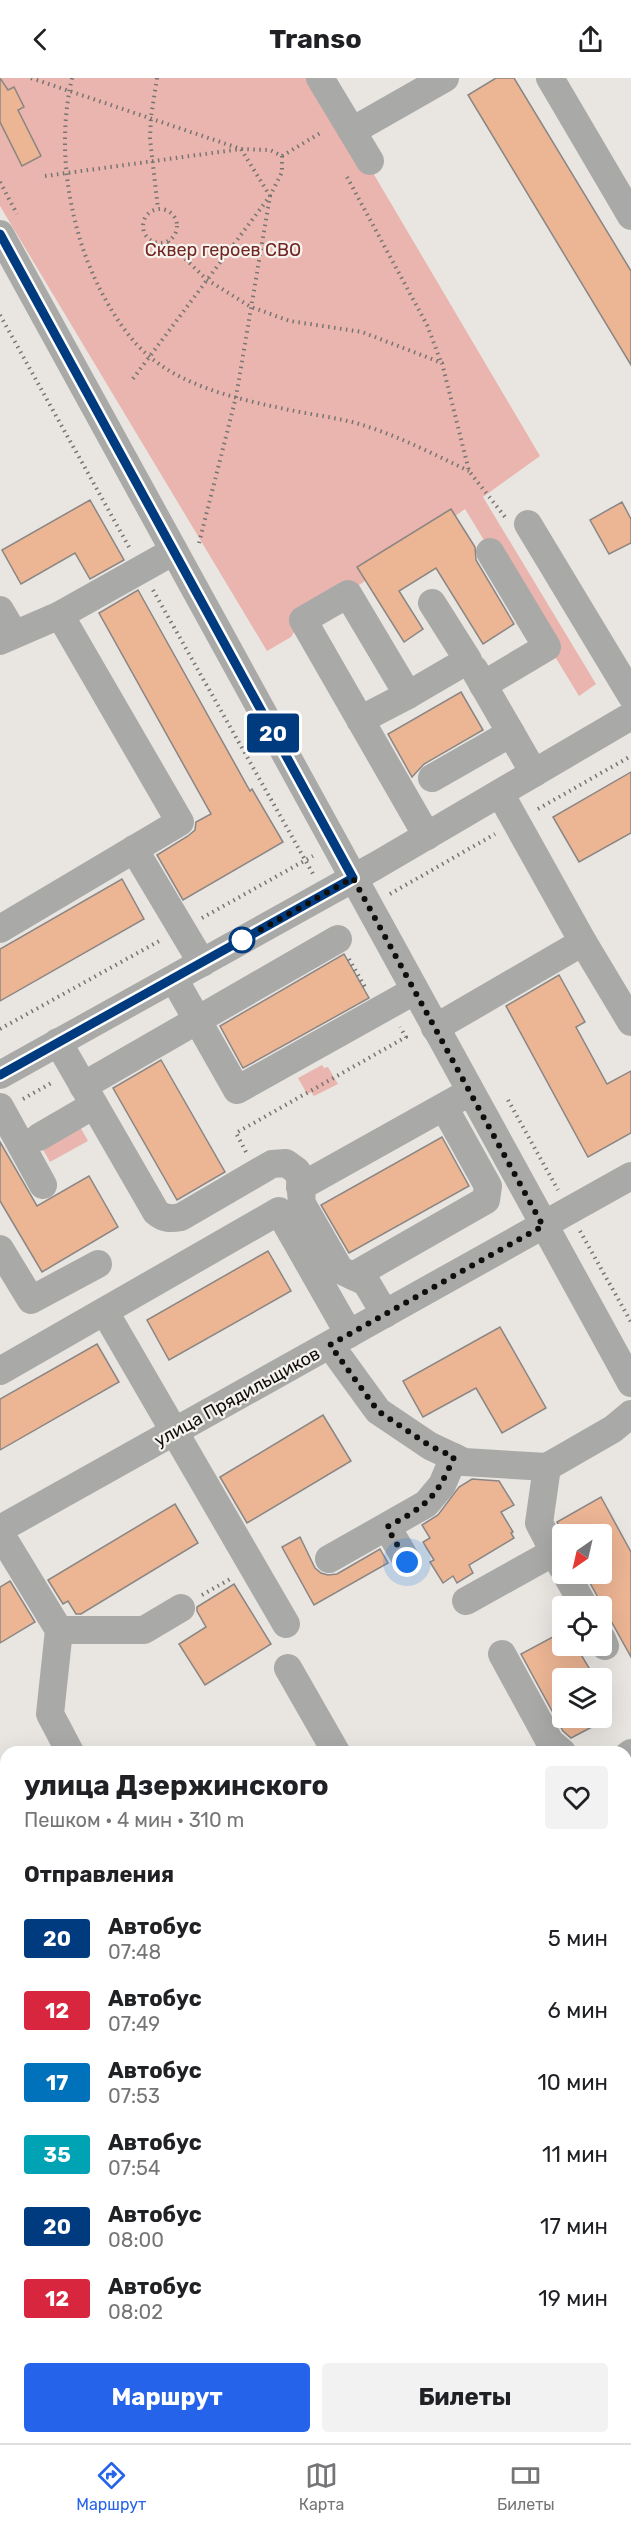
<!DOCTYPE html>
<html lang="ru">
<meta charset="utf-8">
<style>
:root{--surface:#fff;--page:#f2f2f2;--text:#202124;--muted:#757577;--line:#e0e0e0;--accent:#2563eb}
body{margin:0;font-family:Rubik,sans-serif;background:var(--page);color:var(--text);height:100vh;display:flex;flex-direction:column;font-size:22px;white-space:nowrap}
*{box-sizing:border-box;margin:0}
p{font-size:20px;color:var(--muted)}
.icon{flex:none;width:33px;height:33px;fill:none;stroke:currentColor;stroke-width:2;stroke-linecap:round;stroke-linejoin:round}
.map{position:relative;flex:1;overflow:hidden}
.drawer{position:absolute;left:0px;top:1668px;width:632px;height:698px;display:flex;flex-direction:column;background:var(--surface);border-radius:18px 18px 0 0;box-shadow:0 6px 24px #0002}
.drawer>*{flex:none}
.badge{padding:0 12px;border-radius:4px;font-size:21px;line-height:39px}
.needle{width:39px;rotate:214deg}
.fabs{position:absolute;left:552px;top:1446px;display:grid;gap:12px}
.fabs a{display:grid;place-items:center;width:60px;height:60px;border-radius:6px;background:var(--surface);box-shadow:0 6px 24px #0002;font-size:30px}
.you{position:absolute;width:30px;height:30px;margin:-15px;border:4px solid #fff;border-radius:50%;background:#1a73e8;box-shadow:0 0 0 9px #1a73e833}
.map>.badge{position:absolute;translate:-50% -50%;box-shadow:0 0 0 3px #fff}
h2{padding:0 24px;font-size:22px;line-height:54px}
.round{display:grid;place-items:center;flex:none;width:63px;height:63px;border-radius:6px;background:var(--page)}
.headline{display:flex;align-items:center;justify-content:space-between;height:102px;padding:0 24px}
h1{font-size:28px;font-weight:700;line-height:45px}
.cta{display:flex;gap:12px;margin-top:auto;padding:12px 24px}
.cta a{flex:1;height:69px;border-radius:6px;background:var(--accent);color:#fff;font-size:24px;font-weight:700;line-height:69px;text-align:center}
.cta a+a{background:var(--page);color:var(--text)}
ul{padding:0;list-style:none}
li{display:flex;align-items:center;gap:18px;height:72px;padding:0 24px}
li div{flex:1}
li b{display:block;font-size:22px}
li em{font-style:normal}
li .badge{min-width:66px;font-weight:700;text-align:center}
header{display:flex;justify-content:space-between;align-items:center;height:78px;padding:0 24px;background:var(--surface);font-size:27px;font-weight:700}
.tab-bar{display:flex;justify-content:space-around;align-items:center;height:84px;border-top:2px solid var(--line);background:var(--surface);font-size:16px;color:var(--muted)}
.tab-bar a{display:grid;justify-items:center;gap:3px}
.tab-bar .active{color:var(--accent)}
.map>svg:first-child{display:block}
</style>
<header><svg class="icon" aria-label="back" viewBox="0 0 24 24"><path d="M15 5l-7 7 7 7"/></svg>Transo<svg class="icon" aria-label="share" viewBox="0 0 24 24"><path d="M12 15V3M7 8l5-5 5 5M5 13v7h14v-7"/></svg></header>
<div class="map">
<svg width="631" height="2365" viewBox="0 0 631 2365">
<rect width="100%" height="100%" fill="#e9e6e2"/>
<g fill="#e9b5ae">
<path d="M0 0H317L540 378 483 419 596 606 579 618 465 431 294 554 291 559 267 573 0 128Z"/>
<path d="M322 987 324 990 328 989 338 1006 314 1018 311 1014 307 1016 298 1000Z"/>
<path d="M79 1047 88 1063 50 1084 41 1068Z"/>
</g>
<g fill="#ecb594" stroke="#8a8684" stroke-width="1.5">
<path d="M0 0 8 12 14 9 24 29 18 32 41 78 22 88 0 44Z"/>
<path d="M496 0H514L631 193V287L468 17Z"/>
<path d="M90 422 124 482 90 501 75 475 21 506 2 472Z"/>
<path d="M622 424 631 441V465L609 476 590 442Z"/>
<path d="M451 431 475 469 476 482 514 546 483 566 436 490 399 513 423 551 404 564 357 489Z"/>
<path d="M138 512 250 713 252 711 283 764 183 822 157 777 188 758 195 752 196 744 211 736 99 535Z"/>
<path d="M461 614 483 652 424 686 412 699 388 656Z"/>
<path d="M631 694V755L579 784 553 739Z"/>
<path d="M122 801 144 841 0 923V871Z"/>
<path d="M344 876 369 920 243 990 220 948Z"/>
<path d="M559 897 585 944 576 949 607 1006 631 993V1055L588 1079 506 928Z"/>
<path d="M161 982 225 1094 177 1122 113 1010Z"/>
<path d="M442 1059 469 1108 349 1175 321 1127Z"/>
<path d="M0 1064 37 1128 89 1098 118 1149 42 1194 0 1123Z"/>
<path d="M268 1173 291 1213 169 1282 147 1242Z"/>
<path d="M500 1249 546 1330 502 1355 476 1310 423 1339 403 1303Z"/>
<path d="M97 1266 119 1304 0 1372V1321Z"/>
<path d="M323 1337 351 1383 247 1445 220 1399Z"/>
<path d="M472 1401 499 1403 514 1427 501 1434 513 1454 511 1455 514 1460 469 1487 473 1495 457 1505 453 1498 443 1505 430 1484 434 1482 423 1464 430 1460 422 1447 438 1437 459 1409Z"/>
<path d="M601 1419 631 1474V1579L585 1496H602V1456H564L557 1444Z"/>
<path d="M175 1426 198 1465 81 1536H76L68 1523 63 1526 48 1502Z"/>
<path d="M300 1459 315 1490 321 1495 328 1497 337 1496 380 1471 388 1485 314 1527 282 1469Z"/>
<path d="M10 1503 35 1544 0 1565V1509Z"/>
<path d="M234 1506 271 1566 205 1607 179 1566 206 1549 197 1533V1529Z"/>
<path d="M562 1554V1568H576L595 1600H562V1640H609L571 1660 563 1653 521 1576Z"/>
</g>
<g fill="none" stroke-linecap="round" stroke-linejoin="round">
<g stroke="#777572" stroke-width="4" stroke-dasharray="1.5 4.5" stroke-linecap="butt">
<path d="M31 0 241 71 270 72 282 78V94L270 118 236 319 199 465"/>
<path d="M72 0C60 53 64 106 79 158 90 197 117 252 150 279 183 307 233 320 276 329 301 335 327 338 352 344 393 355 431 375 469 393"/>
<path d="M157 0 151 39 150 61 158 131"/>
<path d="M282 78 322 54"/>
<path d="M45 98 241 71 270 118 132 302"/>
<path d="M347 99 427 247 441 284"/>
<path d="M0 104 17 136"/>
<circle cx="160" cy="148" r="17"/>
<path d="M168 164 206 201 251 229 290 243 362 254 442 285 469 393 505 439"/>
<path d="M0 237 129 469"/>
<path d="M153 512 313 796"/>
<path d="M538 731 631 678"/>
<path d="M390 816 495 756"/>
<path d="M202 840 313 778"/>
<path d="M349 881 366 911"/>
<path d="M0 951 161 862"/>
<path d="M23 1021 53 1004"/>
<path d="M508 1022 558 1112"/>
<path d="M246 1074 236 1055 406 959 400 949"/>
<path d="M580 1153 631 1244"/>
<path d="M202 1517 232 1500"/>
<path d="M0 1742 6 1752"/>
<path d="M626 2008 631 2004"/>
<path d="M177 2360 180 2365"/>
<path d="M341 2360 345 2365"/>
</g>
<g stroke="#a9a9a7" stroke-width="28">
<path d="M320 0 370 83"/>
<path d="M550 0 631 138"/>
<path d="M352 53 445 0"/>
<path d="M0 156 631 1305"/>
<path d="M528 446 631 617"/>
<path d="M0 532 14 556"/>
<path d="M0 563 60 537 174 473"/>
<path d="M474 591 534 695"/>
<path d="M483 607 547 569 490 474"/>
<path d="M408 617 468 582 432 525"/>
<path d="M360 642 408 617 348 516 303 542 427 758"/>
<path d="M432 700 511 655"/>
<path d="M500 715 583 864"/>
<path d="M134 771 202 885"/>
<path d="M0 851 180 744 60 537"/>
<path d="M174 901 237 1012 414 913"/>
<path d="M435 950 583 864 631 944"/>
<path d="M58 964 156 1134C164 1141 171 1141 181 1139L272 1086 286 1085 297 1093 300 1100 302 1126 340 1192 366 1204 385 1236"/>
<path d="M0 997 377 787 631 638"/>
<path d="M83 1008 338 861"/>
<path d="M0 1029 43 1107"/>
<path d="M39 1059 94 1027"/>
<path d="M300 1109 461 1019"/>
<path d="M0 1171 31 1222 98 1186"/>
<path d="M353 1198 486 1122 488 1108 444 1029"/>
<path d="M105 1234 286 1546"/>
<path d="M330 1267 378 1333 430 1368 464 1384 547 1389 613 1351 631 1336"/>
<path d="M0 1293 279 1133 349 1256"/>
<path d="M547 1389 539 1445 562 1489"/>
<path d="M387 1449 407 1483"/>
<path d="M0 1451 631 1098"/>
<path d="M0 1455 59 1552 50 1636 70 1674"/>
<path d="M329 1481 426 1426 442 1407 454 1379"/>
<path d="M566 1496 584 1528"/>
<path d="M466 1523 554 1474"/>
<path d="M59 1552H144L181 1530"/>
<path d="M602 1561 605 1568"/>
<path d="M502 1576 550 1664 562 1674"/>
<path d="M288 1590 336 1674"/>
<path d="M626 1679 631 1675"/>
<path d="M626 1756 631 1750"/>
<path d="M626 1786 631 1795"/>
<path d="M0 1845 6 1856"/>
<path d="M626 1856 631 1853"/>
<path d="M0 1977 6 1987"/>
<path d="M0 2025 6 2022"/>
<path d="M626 2052 631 2049"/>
<path d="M0 2067 6 2064"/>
<path d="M626 2185V2186"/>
<path d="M626 2327 631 2324"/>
<path d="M0 2343 6 2340"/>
<path d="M218 2360 221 2365"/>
<path d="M559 2365 568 2360"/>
</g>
</g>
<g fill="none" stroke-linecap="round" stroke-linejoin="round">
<defs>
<path id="line" d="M0 156 353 800 0 997"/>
</defs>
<use href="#line" stroke="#fff" stroke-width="14"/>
<use href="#line" stroke="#003b80" stroke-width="9"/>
<path stroke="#100f0d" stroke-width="6" stroke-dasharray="0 10.8" d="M242 862 353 800 543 1148 330 1267 378 1333 430 1368 454 1379C436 1421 426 1428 387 1449L407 1484"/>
</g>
<circle fill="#fff" stroke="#003b80" stroke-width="3" cx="242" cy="862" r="12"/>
<g text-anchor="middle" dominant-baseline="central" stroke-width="4.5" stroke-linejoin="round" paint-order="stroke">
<g font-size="18" fill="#732622" stroke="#f6f3ef">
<text x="223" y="172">Сквер героев СВО</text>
</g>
<g font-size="18" fill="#100f0d" stroke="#f6f3ef">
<text transform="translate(237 1319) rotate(-29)">улица Прядильщиков</text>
</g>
</g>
</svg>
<div class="fabs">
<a><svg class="needle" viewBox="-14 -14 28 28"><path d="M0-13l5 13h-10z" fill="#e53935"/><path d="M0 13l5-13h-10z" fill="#757577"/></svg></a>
<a><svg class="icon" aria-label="locate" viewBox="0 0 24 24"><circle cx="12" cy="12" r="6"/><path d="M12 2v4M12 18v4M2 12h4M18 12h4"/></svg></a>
<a><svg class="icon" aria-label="layers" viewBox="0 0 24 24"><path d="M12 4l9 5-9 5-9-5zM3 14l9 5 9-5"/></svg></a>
</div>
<div class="you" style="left:407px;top:1484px"></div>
<b class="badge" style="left:273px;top:655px;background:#003b80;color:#fff">20</b>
<section class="drawer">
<div class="headline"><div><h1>улица Дзержинского</h1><p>Пешком · 4 мин · 310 m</p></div><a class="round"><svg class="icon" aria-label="heart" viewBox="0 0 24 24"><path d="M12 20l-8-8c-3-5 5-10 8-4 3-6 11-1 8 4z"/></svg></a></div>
<h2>Отправления</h2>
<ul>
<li><span class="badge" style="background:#003b80;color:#fff">20</span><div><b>Автобус</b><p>07:48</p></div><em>5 мин</em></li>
<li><span class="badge" style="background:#d7263d;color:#fff">12</span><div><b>Автобус</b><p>07:49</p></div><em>6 мин</em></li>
<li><span class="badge" style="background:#0072bc;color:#fff">17</span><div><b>Автобус</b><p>07:53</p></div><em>10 мин</em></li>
<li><span class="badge" style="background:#00a3b4;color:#fff">35</span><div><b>Автобус</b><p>07:54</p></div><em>11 мин</em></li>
<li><span class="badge" style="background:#003b80;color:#fff">20</span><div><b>Автобус</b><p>08:00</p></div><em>17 мин</em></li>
<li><span class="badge" style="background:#d7263d;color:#fff">12</span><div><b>Автобус</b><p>08:02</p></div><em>19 мин</em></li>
</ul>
<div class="cta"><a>Маршрут</a><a>Билеты</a></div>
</section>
</div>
<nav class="tab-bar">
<a class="active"><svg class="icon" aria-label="directions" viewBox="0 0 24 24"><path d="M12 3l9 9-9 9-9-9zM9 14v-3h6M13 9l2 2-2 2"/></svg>Маршрут</a>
<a><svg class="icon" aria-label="map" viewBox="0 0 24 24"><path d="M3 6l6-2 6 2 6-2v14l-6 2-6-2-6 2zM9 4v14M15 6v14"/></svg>Карта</a>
<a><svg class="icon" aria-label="tickets" viewBox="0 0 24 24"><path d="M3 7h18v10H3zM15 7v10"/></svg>Билеты</a>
</nav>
